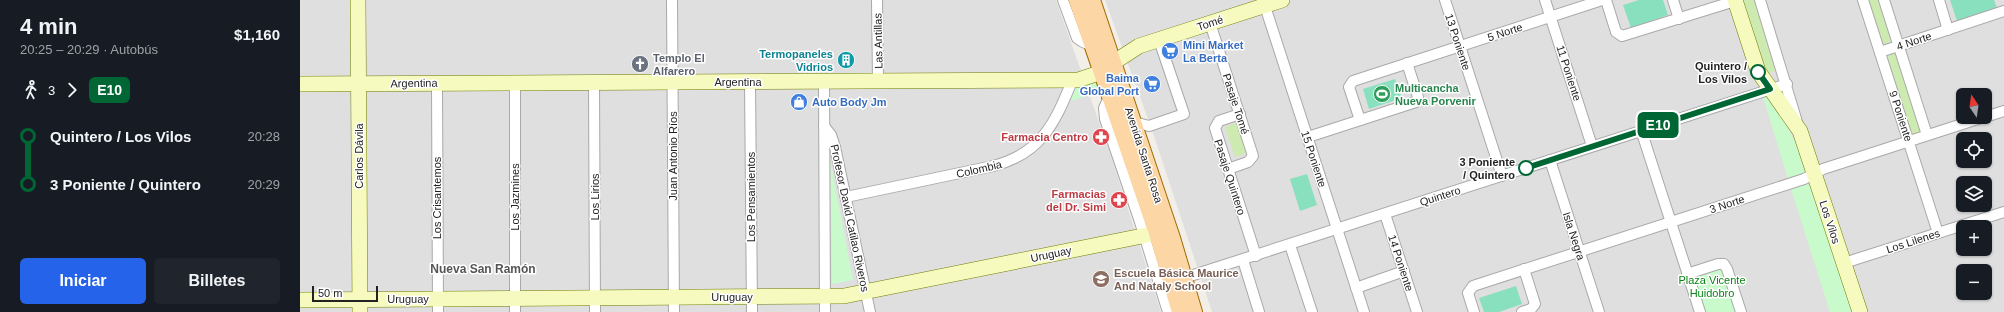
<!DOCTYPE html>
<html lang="es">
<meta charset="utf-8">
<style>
:root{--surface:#171b24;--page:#20242c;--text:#f1f3f6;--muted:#9ea1a6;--accent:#2563eb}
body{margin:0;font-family:Arial,sans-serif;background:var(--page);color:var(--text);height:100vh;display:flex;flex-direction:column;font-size:15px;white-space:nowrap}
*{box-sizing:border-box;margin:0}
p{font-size:13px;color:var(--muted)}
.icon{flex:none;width:22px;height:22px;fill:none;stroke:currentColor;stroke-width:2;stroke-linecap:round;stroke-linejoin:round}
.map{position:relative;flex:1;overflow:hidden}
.details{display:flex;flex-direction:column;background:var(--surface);width:300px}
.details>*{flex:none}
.badge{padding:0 8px;border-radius:6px;font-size:14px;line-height:26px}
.needle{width:26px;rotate:347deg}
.fabs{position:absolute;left:1656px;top:88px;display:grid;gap:8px}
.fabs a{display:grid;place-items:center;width:36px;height:36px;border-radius:6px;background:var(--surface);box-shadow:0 1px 3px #0004;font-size:20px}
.scale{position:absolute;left:12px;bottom:10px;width:66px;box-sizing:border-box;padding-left:4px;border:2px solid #222;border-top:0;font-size:11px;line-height:14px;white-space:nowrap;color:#222;-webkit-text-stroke:3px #fff;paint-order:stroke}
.map>.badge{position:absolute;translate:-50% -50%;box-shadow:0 0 0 2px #fff}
.legs{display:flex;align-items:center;gap:6px;height:44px;padding:0 20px;font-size:13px}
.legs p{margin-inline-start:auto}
.head{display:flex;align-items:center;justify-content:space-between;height:68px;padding:0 20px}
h1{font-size:22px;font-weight:700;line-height:30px}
.action{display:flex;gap:8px;margin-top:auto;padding:8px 20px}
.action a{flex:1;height:46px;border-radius:6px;background:var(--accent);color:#fff;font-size:16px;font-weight:700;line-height:46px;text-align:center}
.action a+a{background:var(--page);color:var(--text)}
ul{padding:0 20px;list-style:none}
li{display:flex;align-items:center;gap:14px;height:48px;font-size:15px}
li i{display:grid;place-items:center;width:6px;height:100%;margin:0 5px;background:currentColor}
li i::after{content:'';width:10px;height:10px;margin:-5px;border:3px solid;border-radius:50%;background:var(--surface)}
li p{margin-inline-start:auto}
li:first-child i{background:linear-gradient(#0000 50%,currentColor 0)}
li:last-child i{background:linear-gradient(currentColor 50%,#0000 0)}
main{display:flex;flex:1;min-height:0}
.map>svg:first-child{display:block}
</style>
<main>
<section class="details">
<div class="head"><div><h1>4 min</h1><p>20:25 – 20:29 · Autobús</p></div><b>$1,160</b></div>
<div class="legs"><svg class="icon" aria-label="walk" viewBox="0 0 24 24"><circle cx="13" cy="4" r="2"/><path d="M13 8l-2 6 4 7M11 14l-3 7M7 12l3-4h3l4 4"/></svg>3<svg class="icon" aria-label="forward" viewBox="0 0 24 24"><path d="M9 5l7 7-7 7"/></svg><b class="badge" style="background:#063;color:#fff">E10</b></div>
<ul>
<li><i style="color:#063"></i><b>Quintero / Los Vilos</b><p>20:28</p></li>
<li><i style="color:#063"></i><b>3 Poniente / Quintero</b><p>20:29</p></li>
</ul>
<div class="action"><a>Iniciar</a><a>Billetes</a></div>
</section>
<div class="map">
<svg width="1704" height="312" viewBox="0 0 1704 312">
<rect width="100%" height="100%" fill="#f2efe9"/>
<g fill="#e0dfdf" fill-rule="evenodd">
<path d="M0 0H756L811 156 861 312H0Z"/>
<path d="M805 0H1704V312H912L853 133ZM1663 95H1685V117H1663ZM1663 139H1685V161H1663ZM1663 183H1685V205H1663ZM1663 227H1685V249H1663ZM1663 271H1685V293H1663Z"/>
</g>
<g fill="#cdebb0">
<path d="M1438 0H1456L1477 70 1466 74Z"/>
<path d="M1566 0H1580L1591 37 1589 44 1581 43Z"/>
<path d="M1593 52 1598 55 1622 132 1612 136 1587 58Z"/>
<path d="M940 122 950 152 935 157 925 127Z"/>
</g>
<g fill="#c8facc">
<path d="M801 80 806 90 767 102 776 87Z"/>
<path d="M1463 97H1468C1485 120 1497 143 1506 170L1505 173 1489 182Z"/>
<path d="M530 160 553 280 532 284Z"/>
<path d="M1508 184 1511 186 1554 312H1530L1491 189Z"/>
<path d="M1422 266 1438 312H1403L1393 278 1395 274Z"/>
</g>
<g fill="#88e0be">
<path d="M1339 0H1363L1368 15 1331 28 1323 5Z"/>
<path d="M1650 0H1694L1697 8 1657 21Z"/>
<path d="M1095 79 1102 98 1069 109 1063 89Z"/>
<path d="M1007 174 1017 205 1000 211 990 179Z"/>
<path d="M1216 286 1222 304 1199 312H1184L1179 298Z"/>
</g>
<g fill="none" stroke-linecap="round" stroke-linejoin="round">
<defs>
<g id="street">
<path d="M372 0 374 312"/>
<path d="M577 0 578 81"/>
<path d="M763 0 777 38 783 42 793 46"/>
<path d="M963 0 1064 312"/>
<path d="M1145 0 1202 176"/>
<path d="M1245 0 1292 146"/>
<path d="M1306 0 1316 32 1322 36 1435 1"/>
<path d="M1373 0 1379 19"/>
<path d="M1460 0 1497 122"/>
<path d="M1563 0 1638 233"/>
<path d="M1584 0 1627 135"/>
<path d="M1639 0 1648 30"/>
<path d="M910 23 953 156 948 162 928 169"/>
<path d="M1580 52 1704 11"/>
<path d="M524 81 525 312"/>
<path d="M294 82 295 312"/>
<path d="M450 82 452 312"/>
<path d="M137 83 138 312"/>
<path d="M215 83V312"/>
<path d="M810 95 804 108 805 119 840 222 868 312"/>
<path d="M940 114 919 121 915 128 956 256"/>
<path d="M1685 117 1704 111"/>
<path d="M1060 120 1049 87 1053 81 1302 0"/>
<path d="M834 122 849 126 884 114 859 40"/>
<path d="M524 126 531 135 535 147 570 312"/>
<path d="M1341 130 1400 312"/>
<path d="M1008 137 1116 102 1118 97 1107 63"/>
<path d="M1250 160 1299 312"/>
<path d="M546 197 693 166C741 154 755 123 772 81"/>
<path d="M1085 214 1117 312"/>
<path d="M990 245 1012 312"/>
<path d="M943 260 959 312"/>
<path d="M1544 263 1704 212"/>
<path d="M1387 274 1418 264H1424L1427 269 1441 312"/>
<path d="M884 278 1487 84"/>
<path d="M1056 288 1104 271"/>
<path d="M1174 312 1168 293 1173 286 1504 179 1523 169 1684 117"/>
<path d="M1222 312 1231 309 1235 304 1224 269"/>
</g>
<g id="secondary">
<path d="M58 0 60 312"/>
<path d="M1435 0 1458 71 1500 131 1560 312"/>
<path d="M0 84 778 80 796 74 839 46 982 0"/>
<path d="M0 300 544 296 857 233"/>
</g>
<g id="primary">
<path d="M777 0 857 233 880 312"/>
<path d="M792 0 872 238 894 312"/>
</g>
</defs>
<use href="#street" stroke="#a9a9a9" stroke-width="12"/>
<use href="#secondary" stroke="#707d05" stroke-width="16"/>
<use href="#primary" stroke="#a06b00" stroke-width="18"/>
<use href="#street" stroke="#fff" stroke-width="10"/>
<use href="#secondary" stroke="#f7fabf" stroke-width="15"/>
<use href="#primary" stroke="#fcd6a4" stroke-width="16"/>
</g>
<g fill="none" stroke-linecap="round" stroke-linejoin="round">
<defs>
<path id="line-1" d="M1226 168 1470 89 1458 72"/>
</defs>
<use href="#line-1" stroke="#fff" stroke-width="9"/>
<use href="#line-1" stroke="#063" stroke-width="6"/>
</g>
<defs>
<symbol id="supermarket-disc" viewBox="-11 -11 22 22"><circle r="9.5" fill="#3f7fe0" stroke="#fff"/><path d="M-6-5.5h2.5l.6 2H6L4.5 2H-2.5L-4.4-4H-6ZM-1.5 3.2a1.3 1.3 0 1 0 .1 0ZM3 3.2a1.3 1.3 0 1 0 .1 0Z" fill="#fff"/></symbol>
<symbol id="building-disc" viewBox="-11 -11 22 22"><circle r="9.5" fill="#0f9aa8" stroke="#fff"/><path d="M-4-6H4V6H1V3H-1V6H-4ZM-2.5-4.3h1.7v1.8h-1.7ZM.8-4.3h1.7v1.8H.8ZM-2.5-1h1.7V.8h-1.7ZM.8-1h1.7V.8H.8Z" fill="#fff"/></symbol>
<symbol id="church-disc" viewBox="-11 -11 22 22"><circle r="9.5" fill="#6b7280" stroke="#fff"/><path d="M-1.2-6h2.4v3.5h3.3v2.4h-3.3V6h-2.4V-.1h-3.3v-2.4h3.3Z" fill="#fff"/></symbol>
<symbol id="stadium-disc" viewBox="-11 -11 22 22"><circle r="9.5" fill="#2e9e5b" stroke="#fff"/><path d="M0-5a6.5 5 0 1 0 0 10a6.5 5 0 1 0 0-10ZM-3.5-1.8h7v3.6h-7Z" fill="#fff"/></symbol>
<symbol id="shop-disc" viewBox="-11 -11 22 22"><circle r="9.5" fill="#3f7fe0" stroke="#fff"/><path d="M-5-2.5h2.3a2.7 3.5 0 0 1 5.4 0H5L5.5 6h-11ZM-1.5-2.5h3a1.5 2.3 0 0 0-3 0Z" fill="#fff"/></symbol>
<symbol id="pharmacy-disc" viewBox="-11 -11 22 22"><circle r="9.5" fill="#e0444e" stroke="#fff"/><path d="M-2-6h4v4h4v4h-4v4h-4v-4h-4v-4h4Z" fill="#fff"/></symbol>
<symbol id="school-disc" viewBox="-11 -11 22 22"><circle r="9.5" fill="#8d6e63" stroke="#fff"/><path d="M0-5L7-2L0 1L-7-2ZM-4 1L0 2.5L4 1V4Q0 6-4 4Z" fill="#fff"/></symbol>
</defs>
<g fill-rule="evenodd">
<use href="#supermarket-disc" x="860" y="41" width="20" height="20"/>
<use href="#building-disc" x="536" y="50" width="20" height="20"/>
<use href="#church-disc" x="330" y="54" width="20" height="20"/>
<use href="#supermarket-disc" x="842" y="74" width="20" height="20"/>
<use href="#stadium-disc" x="1072" y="84" width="20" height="20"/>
<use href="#shop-disc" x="489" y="92" width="20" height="20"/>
<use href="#pharmacy-disc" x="791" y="127" width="20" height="20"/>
<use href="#pharmacy-disc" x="809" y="190" width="20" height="20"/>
<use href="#school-disc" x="791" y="269" width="20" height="20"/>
</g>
<g fill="#fff" stroke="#063" stroke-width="2">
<circle cx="1458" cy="72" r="7"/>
<circle cx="1226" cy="168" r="7"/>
</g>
<g text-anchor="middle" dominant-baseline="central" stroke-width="3" stroke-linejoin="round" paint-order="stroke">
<g font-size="11" fill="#222" stroke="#fff">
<text transform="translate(910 23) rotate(-18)">Tomé</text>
<text transform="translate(1205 32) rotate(-18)">5 Norte</text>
<text transform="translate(578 41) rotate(-91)">Las Antillas</text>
<text transform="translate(1614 41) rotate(-18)">4 Norte</text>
<text transform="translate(1158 42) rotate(72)">13 Poniente</text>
<text transform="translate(1269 73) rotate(72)">11 Poniente</text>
<text x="438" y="82">Argentina</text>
<text transform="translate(114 83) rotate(-1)">Argentina</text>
<text transform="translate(936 104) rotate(72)">Pasaje Tomé</text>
<text transform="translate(1601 116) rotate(72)">9 Poniente</text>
<text transform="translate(844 155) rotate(72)">Avenida Santa Rosa</text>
<text transform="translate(59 156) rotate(-90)">Carlos Dávila</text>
<text transform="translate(373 156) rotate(-90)">Juan Antonio Ríos</text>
<text transform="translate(1014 159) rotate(72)">15 Poniente</text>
<text transform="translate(679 169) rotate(-13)">Colombia</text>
<text transform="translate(930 177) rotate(72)">Pasaje Quintero</text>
<text transform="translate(1140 196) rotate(-18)">Quintero</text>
<text transform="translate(215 197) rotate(-90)">Los Jazmines</text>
<text transform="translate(295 197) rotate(-90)">Los Lirios</text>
<text transform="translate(451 197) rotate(-90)">Los Pensamientos</text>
<text transform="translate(137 198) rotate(-90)">Los Crisantemos</text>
<text transform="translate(1427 204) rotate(-18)">3 Norte</text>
<text transform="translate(550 218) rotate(78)">Profesor David Catilao Riveros</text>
<text transform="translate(1530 222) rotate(72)">Los Vilos</text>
<text transform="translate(1274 236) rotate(72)">Isla Negra</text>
<text transform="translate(1613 241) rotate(-18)">Los Lilenes</text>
<text transform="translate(751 254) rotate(-12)">Uruguay</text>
<text transform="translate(1101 263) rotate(72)">14 Poniente</text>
<text x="432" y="297">Uruguay</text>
<text x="108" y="299">Uruguay</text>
</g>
<g font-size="11" font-weight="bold" fill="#366cbe" stroke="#fff" text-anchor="start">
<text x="883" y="45">Mini Market<tspan x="883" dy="13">La Berta</tspan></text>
<text x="839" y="78" text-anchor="end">Baima<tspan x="839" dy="13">Global Port</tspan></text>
<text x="512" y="102">Auto Body Jm</text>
</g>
<g font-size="11" font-weight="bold" fill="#0d838f" stroke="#fff" text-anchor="end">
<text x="533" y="54">Termopaneles<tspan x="533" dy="13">Vidrios</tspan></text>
</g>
<g font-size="11" font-weight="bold" fill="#5b616d" stroke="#fff" text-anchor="start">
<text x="353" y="58">Templo El<tspan x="353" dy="13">Alfarero</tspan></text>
</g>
<g font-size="11" font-weight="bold" fill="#222" stroke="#fff" text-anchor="end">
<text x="1447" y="66">Quintero /<tspan x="1447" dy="13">Los Vilos</tspan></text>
<text x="1215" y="162">3 Poniente<tspan x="1215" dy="13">/ Quintero</tspan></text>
</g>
<g font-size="11" font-weight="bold" fill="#27864d" stroke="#fff" text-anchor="start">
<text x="1095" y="88">Multicancha<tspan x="1095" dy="13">Nueva Porvenir</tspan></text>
</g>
<g font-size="11" font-weight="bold" fill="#be3a42" stroke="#fff" text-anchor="end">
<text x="788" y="137">Farmacia Centro</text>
<text x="806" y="194">Farmacias<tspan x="806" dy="13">del Dr. Simi</tspan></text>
</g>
<g font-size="11" font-weight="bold" fill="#785e54" stroke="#fff" text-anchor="start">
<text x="814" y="273">Escuela Básica Maurice<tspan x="814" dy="13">And Nataly School</tspan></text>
</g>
<g font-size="11" fill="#0c8416" stroke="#fff">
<text x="1412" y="280">Plaza Vicente<tspan x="1412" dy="13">Huidobro</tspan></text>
</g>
<g font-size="12" font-weight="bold" fill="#555" stroke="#fff">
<text x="183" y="269">Nueva San Ramón</text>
</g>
</g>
</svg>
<div class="fabs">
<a><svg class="needle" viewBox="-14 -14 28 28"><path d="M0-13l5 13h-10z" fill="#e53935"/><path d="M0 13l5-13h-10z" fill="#9ea1a6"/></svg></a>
<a><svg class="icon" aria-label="locate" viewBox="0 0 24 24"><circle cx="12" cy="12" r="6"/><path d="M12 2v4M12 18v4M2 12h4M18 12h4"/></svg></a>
<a><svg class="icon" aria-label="layers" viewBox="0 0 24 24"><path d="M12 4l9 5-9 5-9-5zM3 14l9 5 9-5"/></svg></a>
<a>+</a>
<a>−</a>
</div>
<div class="scale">50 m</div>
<b class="badge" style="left:1358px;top:125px;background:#063;color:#fff">E10</b>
</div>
</main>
